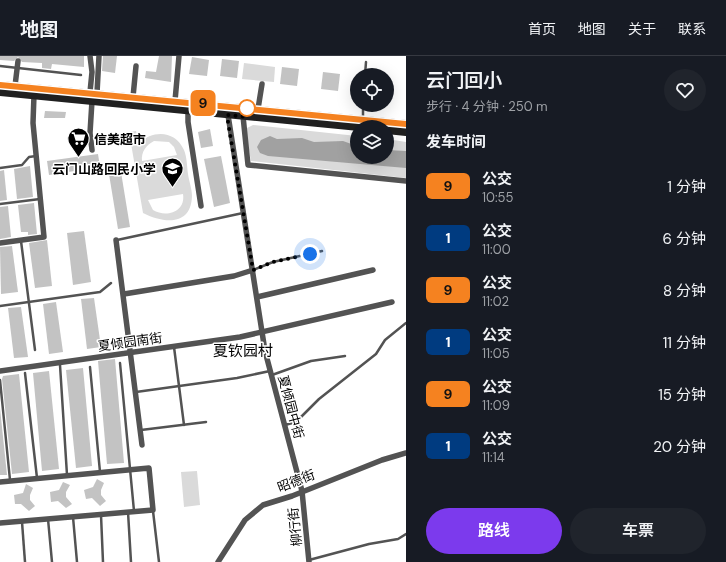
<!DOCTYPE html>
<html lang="zh">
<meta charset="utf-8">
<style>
:root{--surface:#171b24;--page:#20242c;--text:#f1f3f6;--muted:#9ea1a6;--line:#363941;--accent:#7c3aed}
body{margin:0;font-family:"DM Sans","Noto Sans SC",sans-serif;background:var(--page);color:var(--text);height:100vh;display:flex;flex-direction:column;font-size:15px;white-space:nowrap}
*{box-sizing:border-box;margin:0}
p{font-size:13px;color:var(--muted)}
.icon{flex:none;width:22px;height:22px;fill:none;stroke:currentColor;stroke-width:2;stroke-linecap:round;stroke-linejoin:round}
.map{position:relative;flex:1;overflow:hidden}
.drawer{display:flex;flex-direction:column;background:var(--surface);width:320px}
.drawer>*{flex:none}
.badge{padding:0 8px;border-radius:6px;font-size:14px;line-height:26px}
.controls{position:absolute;left:350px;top:12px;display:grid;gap:8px}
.controls a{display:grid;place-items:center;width:44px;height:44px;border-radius:50%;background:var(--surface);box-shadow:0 4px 16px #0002;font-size:20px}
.you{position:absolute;width:20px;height:20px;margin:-10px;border:3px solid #fff;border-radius:50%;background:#1a73e8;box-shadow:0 0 0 6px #1a73e833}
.map>.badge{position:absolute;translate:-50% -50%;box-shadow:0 0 0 2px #fff}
h2{padding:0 20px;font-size:15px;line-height:36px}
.round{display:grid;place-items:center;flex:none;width:42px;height:42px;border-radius:21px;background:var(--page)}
.overview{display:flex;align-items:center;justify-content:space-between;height:68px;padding:0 20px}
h1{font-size:19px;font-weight:600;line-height:30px}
.action{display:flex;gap:8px;margin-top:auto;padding:8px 20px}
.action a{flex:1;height:46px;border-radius:24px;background:var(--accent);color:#fff;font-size:16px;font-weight:600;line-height:46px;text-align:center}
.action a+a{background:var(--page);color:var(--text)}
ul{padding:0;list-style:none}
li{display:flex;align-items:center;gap:12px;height:52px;padding:0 20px}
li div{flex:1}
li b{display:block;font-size:15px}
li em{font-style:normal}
li .badge{min-width:44px;font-weight:700;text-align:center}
header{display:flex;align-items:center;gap:24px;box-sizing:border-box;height:56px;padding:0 20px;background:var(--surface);border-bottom:1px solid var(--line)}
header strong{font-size:19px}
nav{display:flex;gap:22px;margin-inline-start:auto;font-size:14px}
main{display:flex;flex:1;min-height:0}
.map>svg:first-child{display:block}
</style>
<header>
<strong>地图</strong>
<nav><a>首页</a><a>地图</a><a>关于</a><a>联系</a></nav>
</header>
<main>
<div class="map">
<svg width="406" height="506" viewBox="0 0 406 506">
<rect width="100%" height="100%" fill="#fff"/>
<g fill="#dadada" fill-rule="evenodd">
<path d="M244 7 275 11 274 26 242 23Z"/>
<path d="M253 69 357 80V101H387V83L406 86V122L251 105 245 73Z"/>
<path d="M136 75 139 87C153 74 175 74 184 94 187 101 187 111 188 118 189 125 192 133 192 140 191 171 163 167 143 157L129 76ZM154 85 169 86 174 91 177 99 142 105C141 96 146 89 154 85ZM183 138C186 156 166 162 153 154L148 144Z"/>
<path d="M197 415 200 449 184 451 181 416Z"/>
</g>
<path fill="#a1a1a1" d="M270 80 277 83 302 82 314 86 343 85 357 90V101H387V94L406 95V112L268 100 260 97 257 91 261 84Z"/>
<g fill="#c3c3c3">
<path d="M0 0H84V11L52 8 51 13 42 12V7L22 6 18 1 14 5 0 4Z"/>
<path d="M103 0H117L115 17 102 15Z"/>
<path d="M159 0H172L171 26 145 22 146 15 156 16Z"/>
<path d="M192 1 209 4 207 20 189 18Z"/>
<path d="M222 3 239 5 237 22 220 20Z"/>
<path d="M282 11 299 13 297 30 280 28Z"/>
<path d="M323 16 340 18 338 35 321 33Z"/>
<path d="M45 55 66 56 65 62H44Z"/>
<path d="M210 73 213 90 201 92 198 76Z"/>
<path d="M98 98 100 111 49 119 47 105Z"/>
<path d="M221 100 230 147 214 151 204 103Z"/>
<path d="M30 110 33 141 17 143 14 113Z"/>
<path d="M120 110 130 171 118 173 108 112Z"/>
<path d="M4 114 7 144 0 145V115Z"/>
<path d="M34 147 37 178 28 179V176H21L18 149Z"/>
<path d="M8 150 11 181 0 183V151Z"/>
<path d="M84 175 91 226 73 229 67 177Z"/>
<path d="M47 184 52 230 35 232 29 187Z"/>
<path d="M12 190 18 236 1 238 0 191Z"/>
<path d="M94 242 101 291 87 293 81 243Z"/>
<path d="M56 246 63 296 49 298 43 248Z"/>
<path d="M21 251 28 301 14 302 8 252Z"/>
<path d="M115 303 124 407 107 408 98 305Z"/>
<path d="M83 312 92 410 76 412 66 314Z"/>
<path d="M49 315 59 413 42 415 33 317Z"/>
<path d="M19 318 29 416 12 418 2 323 3 320Z"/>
<path d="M0 352 7 419H0Z"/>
<path d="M97 423 104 427 101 434V439L106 445 100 450 92 442 86 443 84 434 93 431Z"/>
<path d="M63 426 70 429 66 436V441L72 448 66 452 58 445 51 446 50 436 59 434Z"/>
<path d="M26 428 33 432 30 439V444L35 450 29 455 21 448H15L14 439 23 437Z"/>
</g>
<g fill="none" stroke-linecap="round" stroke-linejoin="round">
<g stroke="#535353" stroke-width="2.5">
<path d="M0 10 81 19"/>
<path d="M365 19 366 6"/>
<path d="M363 62V49"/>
<path d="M0 112 22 109 29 101 36 100"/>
<path d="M0 148 40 143"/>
<path d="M117 184 243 157"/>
<path d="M21 185 35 294"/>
<path d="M253 214 273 206 322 195"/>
<path d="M0 250 100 236 111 227"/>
<path d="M174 291 184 369"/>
<path d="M120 307 134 455"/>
<path d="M60 309 67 419"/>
<path d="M90 311 100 416"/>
<path d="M25 317 37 422"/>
<path d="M272 319 311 305 345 300"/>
<path d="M0 324 10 424"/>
<path d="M136 336 237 322 270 315"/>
<path d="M285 369 296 366 319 343 376 298 385 284 406 267"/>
<path d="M141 374 206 366"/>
<path d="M153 455 159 506"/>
<path d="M128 456 131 506"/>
<path d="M101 459 103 506"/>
<path d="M73 461 77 506"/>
<path d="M48 463 52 506"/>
<path d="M22 466 25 506"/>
<path d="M309 504 369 488 398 483 406 478"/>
</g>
<g stroke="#535353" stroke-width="5.5">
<path d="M90 0 92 16 90 36"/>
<path d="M15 30 18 5"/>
<path d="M97 37 99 0"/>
<path d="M133 41 136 10"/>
<path d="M92 45 90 77 92 94"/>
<path d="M175 45 179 0"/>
<path d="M258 53 262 28"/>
<path d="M188 55V66L201 150"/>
<path d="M228 59 265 295 302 435 309 506"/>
<path d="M243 60 248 109 406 125"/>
<path d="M116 184 142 389"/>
<path d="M0 187 44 181 33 67 34 39"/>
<path d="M124 238 234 220 253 214"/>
<path d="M257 241 373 214"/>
<path d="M0 315 240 281 392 246"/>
<path d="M0 426 149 412 153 454 0 467"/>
<path d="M218 506 245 464 263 449 292 440 382 404 406 397"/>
</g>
<g stroke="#202020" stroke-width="8">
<path d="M0 29 406 68"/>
<path d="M0 36 359 71"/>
<path d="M387 74 406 76"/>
</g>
</g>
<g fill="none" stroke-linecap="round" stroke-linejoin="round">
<defs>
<path id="line" d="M0 29 406 68"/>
</defs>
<use href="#line" stroke="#fff" stroke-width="9"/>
<use href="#line" stroke="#f58220" stroke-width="6"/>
<path stroke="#000" stroke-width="4" stroke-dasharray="0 7.2" d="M247 52 248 61 228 59V66L253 214 273 206 310 198"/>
</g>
<defs>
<symbol id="supermarket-pin" viewBox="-11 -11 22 30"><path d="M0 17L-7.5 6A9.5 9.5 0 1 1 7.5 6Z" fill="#000" stroke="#fff"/><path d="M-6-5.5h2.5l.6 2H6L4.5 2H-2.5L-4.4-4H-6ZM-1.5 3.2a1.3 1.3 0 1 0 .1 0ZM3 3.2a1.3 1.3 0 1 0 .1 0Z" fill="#fff"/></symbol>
<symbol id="school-pin" viewBox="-11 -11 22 30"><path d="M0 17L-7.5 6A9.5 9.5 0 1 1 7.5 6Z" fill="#000" stroke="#fff"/><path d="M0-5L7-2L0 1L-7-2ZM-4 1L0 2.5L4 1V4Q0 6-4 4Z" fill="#fff"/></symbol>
</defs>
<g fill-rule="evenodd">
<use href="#supermarket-pin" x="66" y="70" width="25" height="34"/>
<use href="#school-pin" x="160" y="100" width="25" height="34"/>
</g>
<circle fill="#fff" stroke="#f58220" stroke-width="2" cx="247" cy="52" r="8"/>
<g text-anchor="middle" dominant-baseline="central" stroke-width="3" stroke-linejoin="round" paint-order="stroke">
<g font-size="13" font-weight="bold" fill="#000" stroke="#fff" text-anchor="start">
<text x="94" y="83">信美超市</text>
<text x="156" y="113" text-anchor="end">云门山路回民小学</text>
</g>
<g font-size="13" fill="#000" stroke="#fff">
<text transform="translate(130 286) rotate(-8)">夏倾园南街</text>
<text transform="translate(291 351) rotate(75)">夏倾园中街</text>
<text transform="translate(296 425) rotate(-21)">昭德街</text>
<text transform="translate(295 471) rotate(-96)">柳行街</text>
</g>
<g font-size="15" fill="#000" stroke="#fff">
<text x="243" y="295">夏钦园村</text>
</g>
</g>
</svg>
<div class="controls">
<a><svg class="icon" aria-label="locate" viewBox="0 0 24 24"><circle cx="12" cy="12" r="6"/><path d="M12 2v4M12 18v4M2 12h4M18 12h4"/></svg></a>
<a><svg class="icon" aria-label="layers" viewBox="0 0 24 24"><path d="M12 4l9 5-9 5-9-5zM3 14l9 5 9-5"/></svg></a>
</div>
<div class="you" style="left:310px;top:198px"></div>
<b class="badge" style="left:203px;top:47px;background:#f58220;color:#111">9</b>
</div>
<section class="drawer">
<div class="overview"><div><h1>云门回小</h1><p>步行 · 4 分钟 · 250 m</p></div><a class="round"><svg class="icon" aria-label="heart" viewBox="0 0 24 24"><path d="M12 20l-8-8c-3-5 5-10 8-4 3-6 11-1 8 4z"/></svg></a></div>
<h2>发车时间</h2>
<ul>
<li><span class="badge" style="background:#f58220;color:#111">9</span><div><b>公交</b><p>10:55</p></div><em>1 分钟</em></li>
<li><span class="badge" style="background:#003b80;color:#fff">1</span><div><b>公交</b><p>11:00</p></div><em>6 分钟</em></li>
<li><span class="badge" style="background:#f58220;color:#111">9</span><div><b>公交</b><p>11:02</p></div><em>8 分钟</em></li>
<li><span class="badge" style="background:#003b80;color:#fff">1</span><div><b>公交</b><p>11:05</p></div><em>11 分钟</em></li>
<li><span class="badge" style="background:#f58220;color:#111">9</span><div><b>公交</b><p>11:09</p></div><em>15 分钟</em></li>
<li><span class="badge" style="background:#003b80;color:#fff">1</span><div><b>公交</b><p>11:14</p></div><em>20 分钟</em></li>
</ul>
<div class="action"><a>路线</a><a>车票</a></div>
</section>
</main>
